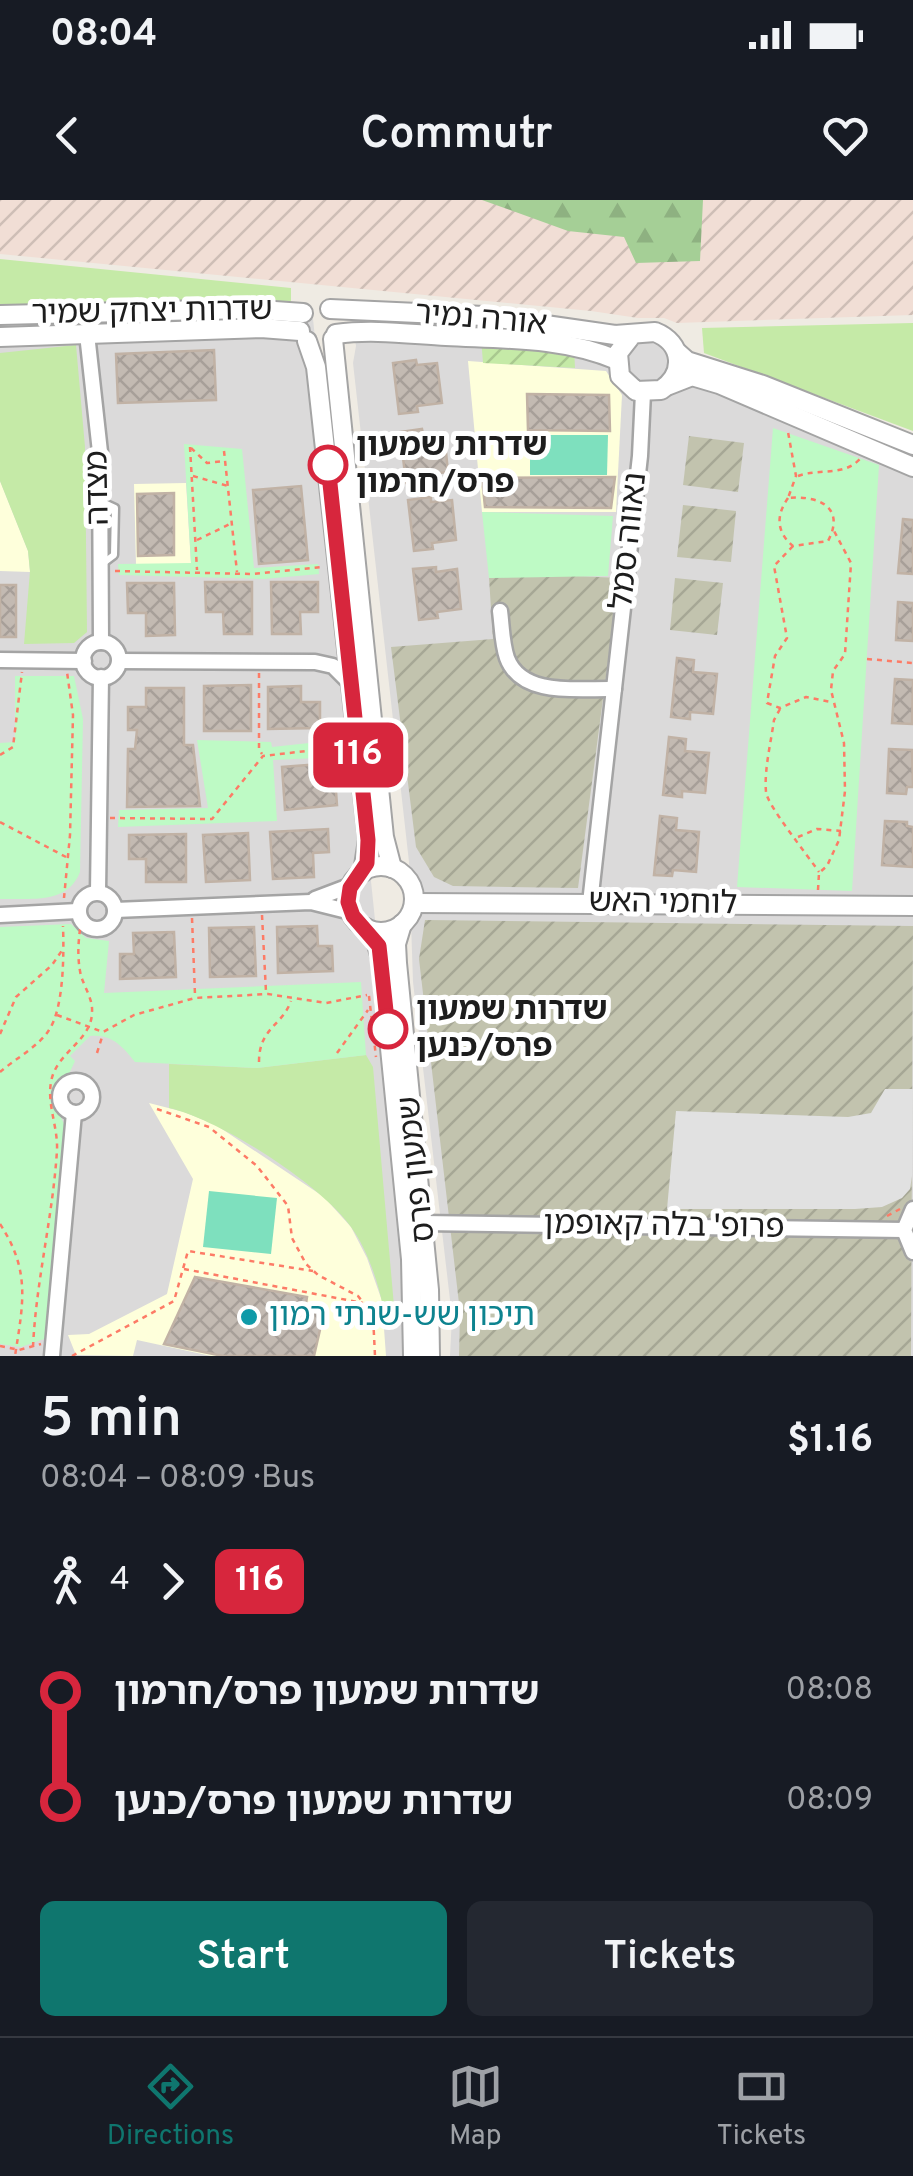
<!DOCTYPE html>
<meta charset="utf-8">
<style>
:root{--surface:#171b24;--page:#242831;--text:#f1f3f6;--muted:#9ea1a6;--line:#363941;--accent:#0f766e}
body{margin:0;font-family:Overpass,"Noto Sans Hebrew",sans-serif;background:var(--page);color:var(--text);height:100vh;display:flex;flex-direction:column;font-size:38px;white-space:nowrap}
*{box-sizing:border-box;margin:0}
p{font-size:32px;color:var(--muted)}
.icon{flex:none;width:55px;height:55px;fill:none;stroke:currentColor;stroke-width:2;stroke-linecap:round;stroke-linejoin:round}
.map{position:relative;height:1156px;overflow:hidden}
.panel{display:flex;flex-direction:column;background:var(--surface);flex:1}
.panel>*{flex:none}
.badge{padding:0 20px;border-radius:15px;font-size:35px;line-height:65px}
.map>.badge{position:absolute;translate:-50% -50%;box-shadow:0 0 0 5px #fff}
.legs{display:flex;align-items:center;gap:15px;height:110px;padding:0 40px;font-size:32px}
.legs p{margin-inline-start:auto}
.headline{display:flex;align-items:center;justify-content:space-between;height:170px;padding:0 40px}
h1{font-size:55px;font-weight:600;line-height:75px}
.button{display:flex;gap:20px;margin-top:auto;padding:20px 40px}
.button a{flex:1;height:115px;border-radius:15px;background:var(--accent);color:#fff;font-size:40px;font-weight:600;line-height:115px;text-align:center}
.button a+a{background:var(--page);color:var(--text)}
ul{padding:0 40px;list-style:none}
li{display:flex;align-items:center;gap:35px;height:110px;font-size:38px}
li i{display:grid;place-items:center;width:15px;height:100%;margin:0 12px;background:currentColor}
li i::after{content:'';width:25px;height:25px;margin:-12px;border:8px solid;border-radius:50%;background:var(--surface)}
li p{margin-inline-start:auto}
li:first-child i{background:linear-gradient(#0000 50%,currentColor 0)}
li:last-child i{background:linear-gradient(currentColor 50%,#0000 0)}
.status{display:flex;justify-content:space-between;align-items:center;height:70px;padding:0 50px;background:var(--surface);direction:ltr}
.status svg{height:28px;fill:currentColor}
header{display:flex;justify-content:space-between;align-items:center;height:130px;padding:0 40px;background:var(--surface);font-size:45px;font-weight:600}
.menu{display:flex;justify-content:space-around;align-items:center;height:140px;border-top:2px solid var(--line);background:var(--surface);font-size:28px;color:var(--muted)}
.menu a{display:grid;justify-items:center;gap:5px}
.menu .current{color:var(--accent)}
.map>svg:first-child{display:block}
</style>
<div class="status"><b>08:04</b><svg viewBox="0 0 49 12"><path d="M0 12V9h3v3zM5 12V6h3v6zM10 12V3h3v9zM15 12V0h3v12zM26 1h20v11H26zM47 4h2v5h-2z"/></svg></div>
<header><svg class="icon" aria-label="back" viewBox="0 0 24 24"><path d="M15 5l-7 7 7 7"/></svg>Commutr<svg class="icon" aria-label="heart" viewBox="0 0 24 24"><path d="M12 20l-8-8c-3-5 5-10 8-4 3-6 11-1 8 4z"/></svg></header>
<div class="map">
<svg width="913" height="1156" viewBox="0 0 913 1156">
<defs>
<pattern id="military-furrows" width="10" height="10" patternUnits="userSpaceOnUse" patternTransform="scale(2.5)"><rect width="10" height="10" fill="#f1ded5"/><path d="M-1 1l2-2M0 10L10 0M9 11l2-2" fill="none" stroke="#cebeb6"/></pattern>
<pattern id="construction-furrows" width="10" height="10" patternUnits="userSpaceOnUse" patternTransform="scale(2.5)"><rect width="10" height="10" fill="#c2c3ae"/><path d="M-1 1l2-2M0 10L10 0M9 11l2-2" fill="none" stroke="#a6a795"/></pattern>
<pattern id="forest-firs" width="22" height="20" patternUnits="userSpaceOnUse" patternTransform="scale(2.5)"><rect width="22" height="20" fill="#a5cf96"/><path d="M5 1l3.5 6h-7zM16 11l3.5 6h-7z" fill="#8eb181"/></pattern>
<pattern id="garden-furrows" width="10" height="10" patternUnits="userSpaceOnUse" patternTransform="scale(2.5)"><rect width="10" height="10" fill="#c5eaa7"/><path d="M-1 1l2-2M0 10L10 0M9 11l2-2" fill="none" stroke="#a9c88f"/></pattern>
<pattern id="building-cross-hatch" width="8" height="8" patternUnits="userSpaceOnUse" patternTransform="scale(2.5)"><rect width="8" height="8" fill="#c3bab2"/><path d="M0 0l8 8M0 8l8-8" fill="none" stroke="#a79f99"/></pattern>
</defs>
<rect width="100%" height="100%" fill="#efebe3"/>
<g fill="#dbdada">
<path d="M349 100 603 127 692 152 913 236V1156H450L452 1117 413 782 409 662 353 163 356 146Z"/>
<path d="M0 119H313L420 1156H0Z"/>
</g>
<g fill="#feffdb">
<path d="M468 161 606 171 622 195 616 312H482Z"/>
<path d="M0 281 28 351 30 372 0 371Z"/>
<path d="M186 283 191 364H136L134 284Z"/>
<path d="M149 903 184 912 216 925 324 997 351 1027 367 1058 382 1101 386 1156H211L137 1140 133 1156 76 1155 68 1135 89 1134 167 1094 193 979Z"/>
</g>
<path fill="url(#military-furrows)" d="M0 0H913V115L677 123 664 118H638L591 111 0 54Z"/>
<g fill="url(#construction-furrows)">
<path d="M689 236 744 243 738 292 683 285Z"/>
<path d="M683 305 736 311 731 362 677 357Z"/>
<path d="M534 374 619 378 578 688 453 686 434 677 416 647 391 447 493 439 489 378Z"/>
<path d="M675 378 723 383 717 435 670 430Z"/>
<path d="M425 720 913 726 911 1156H459L460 1112 419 759Z"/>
</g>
<g fill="#c5eaa7">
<path d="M0 59 291 88V124L0 121Z"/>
<path d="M913 123V231L704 153 702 128Z"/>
<path d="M76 145 85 247 87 432 74 443 24 444 30 371 28 351 0 281V153Z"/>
<path d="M366 855 373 867 394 1106 383 1107C378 1081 367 1049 351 1027 320 984 221 920 169 908V864L257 868Z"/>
</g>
<path fill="url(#forest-firs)" d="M482 0H703L700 61 636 63 624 37 568 31Z"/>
<g fill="#befac5">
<path d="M773 228 879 265 852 691 737 687Z"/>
<path d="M184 244 242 249 254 368 318 364 319 374 264 379 119 375 118 364 191 363Z"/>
<path d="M482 312 613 316 608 376 489 378Z"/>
<path d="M15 476H74L83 519 80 672C67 705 31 698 0 699V543L15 542Z"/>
<path d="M197 540 271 542 272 547 337 540 338 557 273 560 277 621 118 627 119 610 208 608Z"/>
<path d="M71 724 86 738 109 741 104 793 361 782 366 855 257 868 135 862C122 846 112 834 90 836L70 856 75 861 69 874 55 885 54 903 66 928 47 1138 21 1147 0 1144V727Z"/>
</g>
<path fill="url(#garden-furrows)" d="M481 138 574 146 575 168 483 163Z"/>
<g fill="#7ee0be">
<path d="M530 235H608L607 275H530Z"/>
<path d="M209 991 277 998 271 1054 203 1047Z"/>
</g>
<path fill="#e1e1e1" d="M885 889H913L912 976 910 989 902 998 882 1007 855 1009H667L676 911 848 917 871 913Z"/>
<g fill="url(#building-cross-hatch)" stroke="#c1b2a5" stroke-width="2.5">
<path d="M214 150 216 200 118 203 116 154Z"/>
<path d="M416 160 417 165 437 163 442 203 417 206 418 212 399 214 393 163Z"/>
<path d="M527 194 609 195 610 231 528 230Z"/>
<path d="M422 229 423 234 444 232 448 272 424 275 425 281 406 283 400 232Z"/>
<path d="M615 277 611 308 485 307 482 278Z"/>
<path d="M301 286 308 360 259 364 253 290Z"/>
<path d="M174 293V355L138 356 137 294Z"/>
<path d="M431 297V302L452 300 456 340 432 343 433 349 414 351 408 300Z"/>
<path d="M903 319 913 320V374L898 373Z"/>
<path d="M436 367V372L457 369 461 409 437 412 438 418 419 420 413 369Z"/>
<path d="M205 382H252V434H224L223 412H206Z"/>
<path d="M271 382H318V412H300L301 434H272Z"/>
<path d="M127 383H174L175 435 146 436V413H128Z"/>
<rect x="0" y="385" width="16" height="52"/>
<path d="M898 402 913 403V441L896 440Z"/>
<path d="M677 458 694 460 693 472 717 474 713 514 690 512V519L671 517Z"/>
<path d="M895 479 913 480 912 524 892 523Z"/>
<path d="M251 485V531H204V486Z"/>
<path d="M301 486V502H320V528L268 529V487Z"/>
<path d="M146 488H184V545H193L200 606 127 607 128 549H135L137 530H128V507H146Z"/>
<path d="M669 537 686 539 685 551 709 553 705 593 682 591V597L663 595Z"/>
<path d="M889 549 912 550 913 587H907L906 594 887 593Z"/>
<path d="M334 563 337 605 285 610 282 567Z"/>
<path d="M660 616 677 618 676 630 699 632 696 672 673 670 672 676 654 675Z"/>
<path d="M885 621 907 622V626L913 627V667L882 665Z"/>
<path d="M328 629 329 652 313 653 314 677 273 679 270 632Z"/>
<path d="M248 633 250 680 206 682 203 635Z"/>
<path d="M186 634V682H146V659H129V635Z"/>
<path d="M317 726 318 746H332L333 771 278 773 277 727Z"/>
<path d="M254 727 256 776 210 777 209 728Z"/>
<path d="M174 732 176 777 120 779V754H134L133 733Z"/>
<path d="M195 1077 307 1097 305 1110 321 1112 322 1121 314 1156H223L164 1144Z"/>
</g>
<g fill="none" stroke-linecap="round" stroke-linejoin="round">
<defs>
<path id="service" d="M102 364 114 355 115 308 102 302"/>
<g id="minor">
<path d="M87 134 100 252 101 442"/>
<path d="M500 411C502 426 502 444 507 458 522 498 581 488 614 489"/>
<circle cx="101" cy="460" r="18"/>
<path d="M0 460 84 461"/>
<path d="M119 461 315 462 333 466 350 483"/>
<path d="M98 692 101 477"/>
<circle cx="97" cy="711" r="18"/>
<path d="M315 699 352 685"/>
<path d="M590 703 640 256 643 193"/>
<path d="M115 710 311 702 351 712"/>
<path d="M0 715 78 711"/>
<circle cx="76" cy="897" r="16"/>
<path d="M913 1009 904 1030 913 1052"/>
<path d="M423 1023 904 1030"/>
<path d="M52 1156 74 913"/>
</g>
<g id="tertiary">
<path d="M330 109 484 116 615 135 655 132C683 143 686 173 661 190L636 191 620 176 618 153 632 135"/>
<path d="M0 115 246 109 303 113"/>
<path d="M336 134C373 129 409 134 446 136 504 139 563 137 617 160"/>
<path d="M0 137 261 128 300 131"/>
<path d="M333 139 384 637 392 668"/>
<path d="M307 141 316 167 368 640 363 672"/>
<path d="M678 153 687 161 763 185 913 245"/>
<path d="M669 185 692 176 719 184 913 267"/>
<circle cx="381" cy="699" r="33"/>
<path d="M414 703 913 706"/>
<path d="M402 724 396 744 397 763 429 1090 430 1156"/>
<path d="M366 728 375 738 381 758 411 1059 413 1156"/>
</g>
</defs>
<use href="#service" stroke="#a4a4a4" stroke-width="11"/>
<use href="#minor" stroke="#a4a4a4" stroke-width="19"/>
<use href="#tertiary" stroke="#a4a4a4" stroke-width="22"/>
<g stroke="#fd7b66" stroke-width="2.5" stroke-dasharray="5 5" stroke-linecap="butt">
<path d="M190 247 197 370"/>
<path d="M191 248 207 263 225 261"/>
<path d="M224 251 237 372"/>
<path d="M193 276 228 286"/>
<path d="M798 276C819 268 843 277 860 259"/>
<path d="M788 298C776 315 776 332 793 346L828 341C846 307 818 295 788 298L796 276 788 232"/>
<path d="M197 340 230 324"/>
<path d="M793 346 774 366 787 438 775 456 767 503 780 508 806 497 831 502"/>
<path d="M115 371 252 374 321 367"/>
<path d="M867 459 913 463"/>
<path d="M259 473V549L262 554"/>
<path d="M780 509 774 520C771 542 764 570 766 592 767 605 809 657 819 672"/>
<path d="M0 555 13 547 22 472"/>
<path d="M110 618 212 619 263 556 341 547"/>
<path d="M0 622 66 657"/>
<path d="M798 637 817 629 841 631"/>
<path d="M818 690 819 673 827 666 839 640 845 591 844 543 831 490 833 471 845 454 851 363 833 329"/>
<path d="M64 698 70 635 73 515 67 472"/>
<path d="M262 715 266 792"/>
<path d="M192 718 195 795"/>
<path d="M369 796 376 857"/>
<path d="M57 815 103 832 134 815 195 798 268 794 326 803 367 795"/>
<path d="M0 834 16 797 52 765 63 749"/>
<path d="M97 853 103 834"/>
<path d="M337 853 368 810"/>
<path d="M259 862C259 828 282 826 291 801"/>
<path d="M0 872C15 859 39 846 49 830 64 808 64 753 63 726"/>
<path d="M157 909 209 927 257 966 288 1006 292 1038 306 1064 318 1075 358 1096 373 1115 375 1156"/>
<path d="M887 1016 900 1009"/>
<path d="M0 1024C31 1071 23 1104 15 1156"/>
<path d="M184 1069 363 1103"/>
<path d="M0 1146 19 1150 41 1144"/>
<path d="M33 1147C36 1081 53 1016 57 950 58 927 47 905 51 882 56 852 92 841 92 812 93 800 85 788 81 776 77 758 78 742 81 723"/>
<path d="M72 1156 174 1101 188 1051 313 1071"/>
</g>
<use href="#service" stroke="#fff" stroke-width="6"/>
<use href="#minor" stroke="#fff" stroke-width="14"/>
<use href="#tertiary" stroke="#fff" stroke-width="18"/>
</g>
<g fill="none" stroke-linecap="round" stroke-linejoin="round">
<defs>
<path id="line-1" d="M328 265 368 640 367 663 350 688 348 702 353 716 379 746 388 829"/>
</defs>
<use href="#line-1" stroke="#fff" stroke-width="22"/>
<use href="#line-1" stroke="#d7263d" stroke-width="15"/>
</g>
<g fill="#fff" stroke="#d7263d" stroke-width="5">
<circle cx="328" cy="265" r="18"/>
<circle cx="388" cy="829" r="18"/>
</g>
<circle fill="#0f9aa8" stroke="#fff" stroke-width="4" cx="249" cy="1117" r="10"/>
<g text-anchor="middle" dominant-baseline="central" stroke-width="10" stroke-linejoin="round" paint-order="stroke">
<g font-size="32" fill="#1d1d1d" stroke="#fff">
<text transform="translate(152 113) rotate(-1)">שדרות יצחק שמיר</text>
<text transform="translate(481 120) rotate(5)">אורה נמיר</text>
<text transform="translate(99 288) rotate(-91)">מצדה</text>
<text transform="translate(630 341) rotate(-84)">נאווה סמל</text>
<text transform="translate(663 704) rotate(1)">לוחמי האש</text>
<text transform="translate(418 969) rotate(-96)">שמעון פרס</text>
<text transform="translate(664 1027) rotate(1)">פרופ' בלה קאופמן</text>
</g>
<g font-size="32" font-weight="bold" fill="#1d1d1d" stroke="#fff" text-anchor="start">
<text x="356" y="247">שדרות שמעון<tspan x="356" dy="37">פרס/חרמון</tspan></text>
<text x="416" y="811">שדרות שמעון<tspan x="416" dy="37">פרס/כנען</tspan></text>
</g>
<g font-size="32" fill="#0d838f" stroke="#fff" text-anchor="start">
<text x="269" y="1117">תיכון שש-שנתי רמון</text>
</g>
</g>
</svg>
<b class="badge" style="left:358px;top:555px;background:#d7263d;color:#fff">116</b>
</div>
<section class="panel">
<div class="headline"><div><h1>5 min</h1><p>08:04 – 08:09 · Bus</p></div><b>$1.16</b></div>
<div class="legs"><svg class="icon" aria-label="walk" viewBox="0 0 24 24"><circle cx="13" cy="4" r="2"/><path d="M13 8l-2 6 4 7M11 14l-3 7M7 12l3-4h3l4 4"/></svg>4<svg class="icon" aria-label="forward" viewBox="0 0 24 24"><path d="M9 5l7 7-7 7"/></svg><b class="badge" style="background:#d7263d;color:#fff">116</b></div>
<ul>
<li><i style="color:#d7263d"></i><b>שדרות שמעון פרס/חרמון</b><p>08:08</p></li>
<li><i style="color:#d7263d"></i><b>שדרות שמעון פרס/כנען</b><p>08:09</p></li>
</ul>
<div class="button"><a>Start</a><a>Tickets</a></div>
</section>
<nav class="menu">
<a class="current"><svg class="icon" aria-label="directions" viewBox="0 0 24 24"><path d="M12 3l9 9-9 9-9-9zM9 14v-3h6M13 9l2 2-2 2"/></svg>Directions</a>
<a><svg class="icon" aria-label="map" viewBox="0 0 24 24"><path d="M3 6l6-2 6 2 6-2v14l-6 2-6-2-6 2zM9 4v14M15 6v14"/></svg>Map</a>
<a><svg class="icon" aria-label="tickets" viewBox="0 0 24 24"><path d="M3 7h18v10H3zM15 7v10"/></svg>Tickets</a>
</nav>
